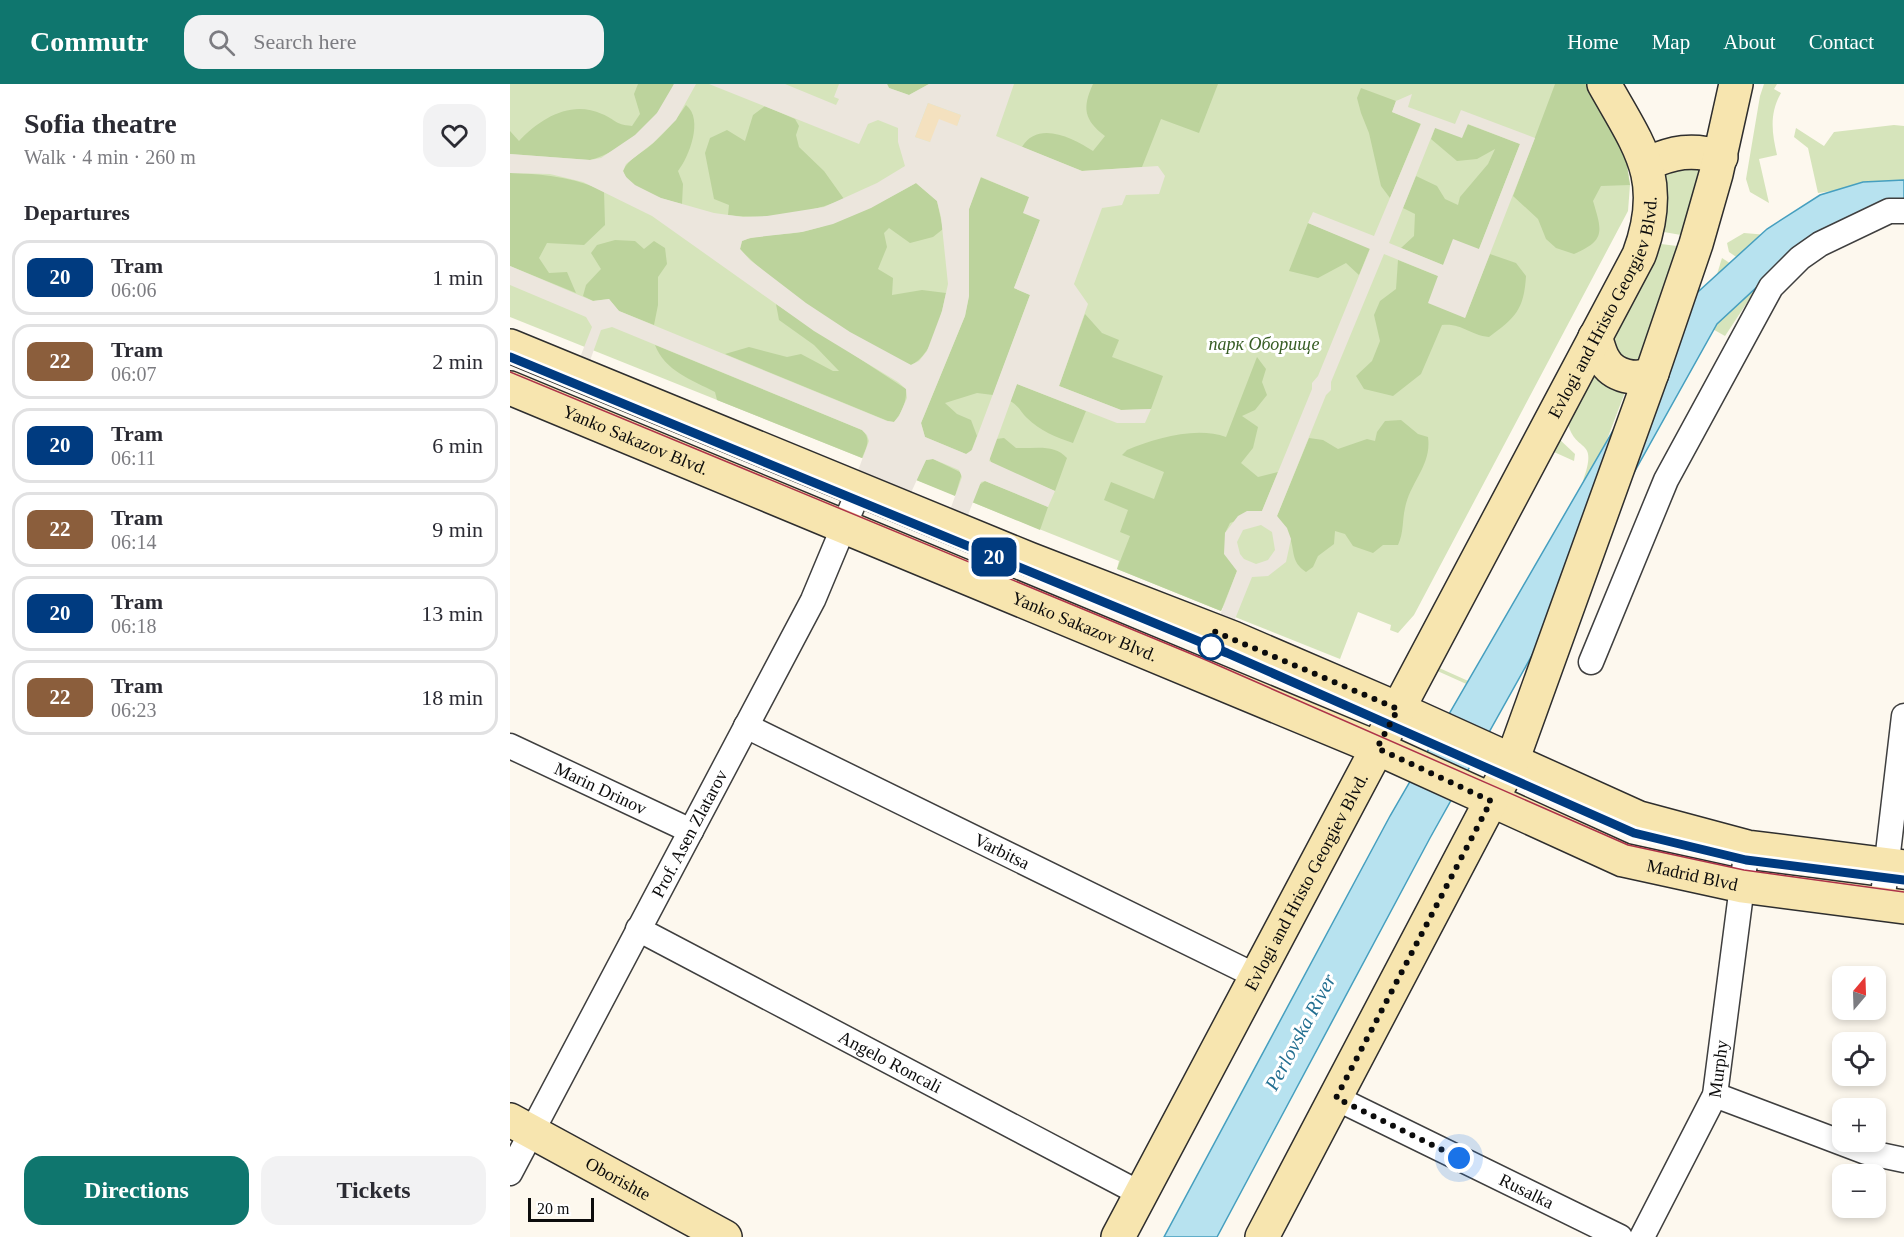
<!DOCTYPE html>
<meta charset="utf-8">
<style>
:root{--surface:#fff;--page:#f2f2f3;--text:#2b2b33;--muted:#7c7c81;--line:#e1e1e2;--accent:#0f766e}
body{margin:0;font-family:"Times New Roman",serif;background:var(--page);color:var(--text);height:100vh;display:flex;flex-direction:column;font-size:22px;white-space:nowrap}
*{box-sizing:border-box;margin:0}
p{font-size:20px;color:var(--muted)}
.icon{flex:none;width:33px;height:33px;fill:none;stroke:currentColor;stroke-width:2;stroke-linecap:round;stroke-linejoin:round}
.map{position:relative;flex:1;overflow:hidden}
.drawer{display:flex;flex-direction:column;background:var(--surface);width:510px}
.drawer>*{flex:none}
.badge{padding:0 12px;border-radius:9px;font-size:21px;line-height:39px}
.needle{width:39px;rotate:19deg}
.controls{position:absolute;left:1322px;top:882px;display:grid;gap:12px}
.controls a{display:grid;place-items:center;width:54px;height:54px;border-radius:12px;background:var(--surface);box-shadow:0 3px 9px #0003;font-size:30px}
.scale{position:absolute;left:18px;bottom:15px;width:66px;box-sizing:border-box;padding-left:6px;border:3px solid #0c0c0c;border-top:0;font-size:16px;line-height:21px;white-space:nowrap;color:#0c0c0c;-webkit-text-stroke:4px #fff;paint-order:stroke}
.you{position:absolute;width:30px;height:30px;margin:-15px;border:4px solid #fff;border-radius:50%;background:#1a73e8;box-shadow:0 0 0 9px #1a73e833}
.map>.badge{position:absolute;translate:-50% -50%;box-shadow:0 0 0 3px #fff}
h2{padding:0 24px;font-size:22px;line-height:54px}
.round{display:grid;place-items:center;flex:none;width:63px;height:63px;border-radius:18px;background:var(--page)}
.summary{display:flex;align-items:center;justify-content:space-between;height:102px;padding:0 24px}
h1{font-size:28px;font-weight:600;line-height:45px}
.action{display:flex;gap:12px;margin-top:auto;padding:12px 24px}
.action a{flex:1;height:69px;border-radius:18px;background:var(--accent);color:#fff;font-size:24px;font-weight:600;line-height:69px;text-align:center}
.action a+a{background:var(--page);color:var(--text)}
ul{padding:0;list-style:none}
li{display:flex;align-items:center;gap:18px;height:75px;margin:0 12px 9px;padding:0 12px;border:3px solid var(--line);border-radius:18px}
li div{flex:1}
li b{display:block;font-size:22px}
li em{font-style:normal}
li .badge{min-width:66px;font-weight:700;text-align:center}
header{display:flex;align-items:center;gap:36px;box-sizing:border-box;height:84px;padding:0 30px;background:var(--accent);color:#fff}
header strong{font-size:28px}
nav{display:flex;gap:33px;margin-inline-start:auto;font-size:21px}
.search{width:420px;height:54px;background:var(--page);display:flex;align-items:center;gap:15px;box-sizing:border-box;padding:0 21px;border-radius:18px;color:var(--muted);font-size:22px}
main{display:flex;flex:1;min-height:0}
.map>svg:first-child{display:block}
</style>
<header>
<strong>Commutr</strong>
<div class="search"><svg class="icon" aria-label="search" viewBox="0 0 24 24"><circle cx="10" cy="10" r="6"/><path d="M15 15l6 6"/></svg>Search here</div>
<nav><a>Home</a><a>Map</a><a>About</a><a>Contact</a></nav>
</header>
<main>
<section class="drawer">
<div class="summary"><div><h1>Sofia theatre</h1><p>Walk · 4 min · 260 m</p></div><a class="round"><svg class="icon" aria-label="heart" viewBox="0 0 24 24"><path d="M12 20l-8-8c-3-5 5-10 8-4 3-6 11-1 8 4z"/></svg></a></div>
<h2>Departures</h2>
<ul>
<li><span class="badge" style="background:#003b80;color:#fff">20</span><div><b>Tram</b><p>06:06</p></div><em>1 min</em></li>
<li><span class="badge" style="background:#8b5e3c;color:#fff">22</span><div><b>Tram</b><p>06:07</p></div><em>2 min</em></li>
<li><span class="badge" style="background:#003b80;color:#fff">20</span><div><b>Tram</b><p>06:11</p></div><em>6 min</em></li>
<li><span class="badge" style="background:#8b5e3c;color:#fff">22</span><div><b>Tram</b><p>06:14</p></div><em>9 min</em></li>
<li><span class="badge" style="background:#003b80;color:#fff">20</span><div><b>Tram</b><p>06:18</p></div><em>13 min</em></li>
<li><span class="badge" style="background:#8b5e3c;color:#fff">22</span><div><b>Tram</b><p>06:23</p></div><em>18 min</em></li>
</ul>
<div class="action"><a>Directions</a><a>Tickets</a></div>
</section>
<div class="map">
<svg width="1394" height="1153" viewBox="0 0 1394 1153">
<rect width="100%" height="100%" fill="#fdf8ee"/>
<g fill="#d6e4bb">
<path d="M0 0H1076L1115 69 1120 101 1118 127 904 531 888 549 880 546 881 541 848 528 830 575 725 533 728 526 715 520 711 527 607 485 609 477 0 233Z"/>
<path d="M1254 0H1267L1264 5 1271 9C1259 30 1262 49 1267 71L1249 75 1259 119 1240 108 1236 95 1250 12Z"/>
<path d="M1384 41 1394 42V97L1308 109 1298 64 1284 53 1286 44 1314 62 1324 48Z"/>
<path d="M1160 81 1191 85 1171 151 1154 148 1156 89Z"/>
<path d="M1234 149 1271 152 1254 192 1219 168 1217 159Z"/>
<path d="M1151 160 1167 162 1131 271 1125 279 1117 282 1101 259Z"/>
<path d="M1212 174 1250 199 1215 252 1192 239Z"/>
<path d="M1084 287 1117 303 1080 400 1073 397C1089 353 1066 370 1058 340Z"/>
<path d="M1048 354 1065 370 1064 377 1044 368 927 583 994 613 992 616 923 585Z"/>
</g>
<g fill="#bcd39c">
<path d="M128 0H164C152 33 113 68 80 76L0 70V47L9 57C31 34 61 16 92 30 107 36 103 40 122 42L130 30 124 10Z"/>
<path d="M377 0H419L399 11 379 4Z"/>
<path d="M583 0H708L689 49 651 35 632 83 572 87 512 63C528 36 563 54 583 67L595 52C574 36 572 24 583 0Z"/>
<path d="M1045 0H1076L1115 69 1120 101 1091 102 1083 117C1092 147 1096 156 1064 170L1046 164 1036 155 1028 135 1003 112Z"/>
<path d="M851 4 886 17 882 28 911 39 880 114 871 102 859 49 851 29 847 14Z"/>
<path d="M176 21C194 35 179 73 168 87L173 100 172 120C153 115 120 107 113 87 118 75 132 69 141 61 155 49 166 36 176 21Z"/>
<path d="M255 22 285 35 289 42 286 51 289 63 314 87 334 115C297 130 257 136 218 131L219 121 204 115 195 69 200 54 217 46 235 57 243 31Z"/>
<path d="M957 40 1010 60 969 165 933 181 891 164 904 152 905 130 893 124 906 92 927 102 935 115 948 121 950 113 978 80 985 65 967 75 947 77 921 55 925 44Z"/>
<path d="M0 89C34 90 63 93 94 107L95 141 74 161 37 159 29 174 39 189 57 188 66 209 0 182Z"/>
<path d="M470 93 519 113 530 136 504 204 520 211 483 311 467 309 435 319 447 330 461 336 467 352 460 370H456L415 353 411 339 455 232 459 212V125Z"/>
<path d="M406 99 427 117 433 145 423 153 400 159 379 144 374 149 377 163 368 185 383 194 382 211 412 206 436 209C431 232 424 270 401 281 356 265 262 200 230 165L232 157C251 149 275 152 296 147 336 137 370 119 406 99Z"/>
<path d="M798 139 860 164 849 191 836 179 808 194 779 187Z"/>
<path d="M105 156 125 157 134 165 144 157 155 164 157 180 148 193V221L144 241 109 227 99 215 83 217 73 212 76 201 91 185 81 169 87 161Z"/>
<path d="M980 170 1006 179 1016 192C1014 226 1005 234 979 253 959 251 953 239 932 241L911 290 883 312 854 305 846 292 862 277 870 257 864 231 870 217 886 205 888 176 928 192 955 234Z"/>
<path d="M266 220 396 305C397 317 392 329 384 338L378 337 215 270 239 263 277 273 291 270 323 287H329L304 261 269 236Z"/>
<path d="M575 230 592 249 609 256 602 273 653 292 641 325 611 326 549 302Z"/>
<path d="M145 261 352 346C362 355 356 364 352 374L207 316 205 308C182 296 155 287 145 261Z"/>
<path d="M747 273 756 285 752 298 757 311 745 326 732 332 748 343 743 364 731 379 748 393 768 388 752 427 720 439 715 449 727 487 711 527 607 485 620 452 610 448 618 426 594 416 601 398 644 415 654 388 612 371 617 366C645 354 687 342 716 353Z"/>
<path d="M507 300 576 327 563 359C546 353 530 347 517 334 510 327 509 322 500 317Z"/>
<path d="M891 336 908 350 918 353C922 381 900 398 895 424 892 437 894 448 888 461H873L863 469 843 462 835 450 825 447 824 460 808 472 803 483 796 488C781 478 785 468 780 454 777 447 771 439 767 432L799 354 813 356 828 365 857 355 865 357 867 348 875 337Z"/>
<path d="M494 354 506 364C524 365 544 359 557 374L545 407 482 380 479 373 486 355Z"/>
<path d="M423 375 452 389 445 412 406 396 416 376Z"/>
<path d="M475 397 538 423 530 446 462 418 469 401Z"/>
</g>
<path fill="#f4e1bf" d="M418 19 451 31 447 42 420 58 405 53Z"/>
<g fill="#ece6dd" fill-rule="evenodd">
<path d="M164 0H186L166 36 143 59 116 80 113 87 116 93 125 101 151 114 204 129 233 133 257 132 314 123 367 99 395 82 388 58V44L368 36 358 40 349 60 199 0H275L326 21 329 15 324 13 329 0H377L379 4 399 11 419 0H504L486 52 572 87 648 82 655 92 649 110 616 111 612 121 592 124 564 200 578 220 549 302 611 326 641 325 635 339H607L507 300 479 377 545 407 538 423 475 397 471 398 456 436 439 429 452 393 449 386 423 375 416 376 399 413 346 392 359 357 357 351 352 346 102 243 91 246 77 285 67 281 82 243 76 233 0 201V182L83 217 99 215 109 227 377 337 384 338 389 332 397 314 396 305 388 298 304 247 142 132 73 98 40 90 0 89V70L80 76 91 74 125 51 147 29ZM418 19 451 31 447 42 429 35 420 58 405 53ZM471 93 519 113 513 129 530 136 504 204 520 211 462 366 456 370 415 353 411 339 455 232 459 212V125ZM406 99 427 117 431 133 438 200 432 227 417 267 409 277 401 281 340 248 296 219 240 176 230 165 232 157 240 154 292 148 323 140 361 124Z"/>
<path d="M902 10 898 23 945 40 951 26 1025 54 955 234 918 219 928 192 874 170 821 298V306L816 311 767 432 777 444 781 455 776 478 758 492 742 493 723 540 709 534 727 487 714 470 715 449 728 432 737 427H752L802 305V299L808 292 860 165 798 139 803 128 864 152 911 40 882 28 886 17ZM958 40 1010 60 969 165 943 155 933 181 879 159 925 44 952 54ZM751 441 762 448 765 466 758 476 746 480 734 475 730 470 727 458 733 446Z"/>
</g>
<path fill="#b7e2ef" stroke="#469fbf" stroke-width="1.5" d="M1394 96V130L1289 164 1207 240 920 754 707 1153H654L880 732 1178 217 1257 145 1310 111 1353 98Z"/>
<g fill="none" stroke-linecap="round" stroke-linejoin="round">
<defs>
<g id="street">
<path d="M1081 578 1156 396 1261 203 1290 174 1310 160 1379 127H1394"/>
<path id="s1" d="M236 642 746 892"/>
<path id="s2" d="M0 662 181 747"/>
<path d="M1372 820 1394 632"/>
<path id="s3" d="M128 845 631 1110"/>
<path d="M1205 1011 1356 1068 1394 1076"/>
<path id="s4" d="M826 1014 1110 1153"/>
<path id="s5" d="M0 1089 303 516 349 406"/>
<path id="s6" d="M1132 1153 1205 1011 1237 763"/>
</g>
<g id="secondary">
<path d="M1136 80C1163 68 1182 64 1211 73"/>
<path d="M1085 253C1088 260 1090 270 1094 276 1103 292 1127 298 1142 289"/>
<path d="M0 262 519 475 723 554 888 625 1129 734 1237 763 1394 783"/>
<path id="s7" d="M0 304 867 664 1113 776 1232 802 1394 823"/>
<path id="s8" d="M0 1036 215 1153"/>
<path id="s9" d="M608 1153 1129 171C1157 95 1130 64 1094 0"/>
<path d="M752 1153 1002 677 1142 289 1186 160 1206 90 1226 0"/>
</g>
</defs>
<use href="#street" stroke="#3f3f3f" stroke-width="27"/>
<use href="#secondary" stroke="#2e2e2e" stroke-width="36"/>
<use href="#street" stroke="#fff" stroke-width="24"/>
<use href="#secondary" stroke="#f7e5af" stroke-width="33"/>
<g stroke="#ae3349" stroke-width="1.5">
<path d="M0 273 717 569 1124 749 1236 776 1394 796"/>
<path d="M0 288 696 576 1118 761 1234 786 1394 808"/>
</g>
</g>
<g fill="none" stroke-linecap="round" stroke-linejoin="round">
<defs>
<path id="line" d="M0 273 717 569 1124 749 1236 776 1394 796"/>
</defs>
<use href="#line" stroke="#fff" stroke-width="14"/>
<use href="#line" stroke="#003b80" stroke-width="9"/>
<path stroke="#0c0c0c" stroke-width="6" stroke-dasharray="0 10.8" d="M701 563V546L888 625 867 664 981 717 826 1014 949 1074"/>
</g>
<circle fill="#fff" stroke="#003b80" stroke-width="3" cx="701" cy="563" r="12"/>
<g text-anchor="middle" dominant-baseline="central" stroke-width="6" stroke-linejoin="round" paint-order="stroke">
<g font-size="18" fill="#0c0c0c" stroke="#fff">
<text stroke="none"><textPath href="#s9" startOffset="1050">Evlogi and Hristo Georgiev Blvd.</textPath></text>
<text stroke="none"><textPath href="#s7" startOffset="136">Yanko Sakazov Blvd.</textPath></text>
<text stroke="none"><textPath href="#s7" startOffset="622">Yanko Sakazov Blvd.</textPath></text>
<text stroke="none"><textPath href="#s2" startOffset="100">Marin Drinov</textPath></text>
<text stroke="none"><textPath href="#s5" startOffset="384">Prof. Asen Zlatarov</textPath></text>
<text stroke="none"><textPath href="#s1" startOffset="285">Varbitsa</textPath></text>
<text stroke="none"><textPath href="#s7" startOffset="1280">Madrid Blvd</textPath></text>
<text stroke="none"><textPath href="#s9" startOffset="402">Evlogi and Hristo Georgiev Blvd.</textPath></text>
<text stroke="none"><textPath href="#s3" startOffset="285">Angelo Roncali</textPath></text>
<text stroke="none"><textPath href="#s6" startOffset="186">Murphy</textPath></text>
<text stroke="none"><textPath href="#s8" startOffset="123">Oborishte</textPath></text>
<text stroke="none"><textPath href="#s4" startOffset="212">Rusalka</textPath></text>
</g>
<g font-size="18" font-style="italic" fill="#375d24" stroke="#fff">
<text x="754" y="260">парк Оборище</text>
</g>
<g font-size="20" font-style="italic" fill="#236f91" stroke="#fff">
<text transform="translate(790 948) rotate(-62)">Perlovska River</text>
</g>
</g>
</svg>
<div class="controls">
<a><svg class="needle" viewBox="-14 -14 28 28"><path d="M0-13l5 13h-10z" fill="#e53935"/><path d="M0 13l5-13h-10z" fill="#7c7c81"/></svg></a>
<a><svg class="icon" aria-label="locate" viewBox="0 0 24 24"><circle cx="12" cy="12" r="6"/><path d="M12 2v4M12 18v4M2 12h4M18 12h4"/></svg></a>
<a>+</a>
<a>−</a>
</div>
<div class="scale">20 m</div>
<div class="you" style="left:949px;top:1074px"></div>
<b class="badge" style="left:484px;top:473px;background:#003b80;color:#fff">20</b>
</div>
</main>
